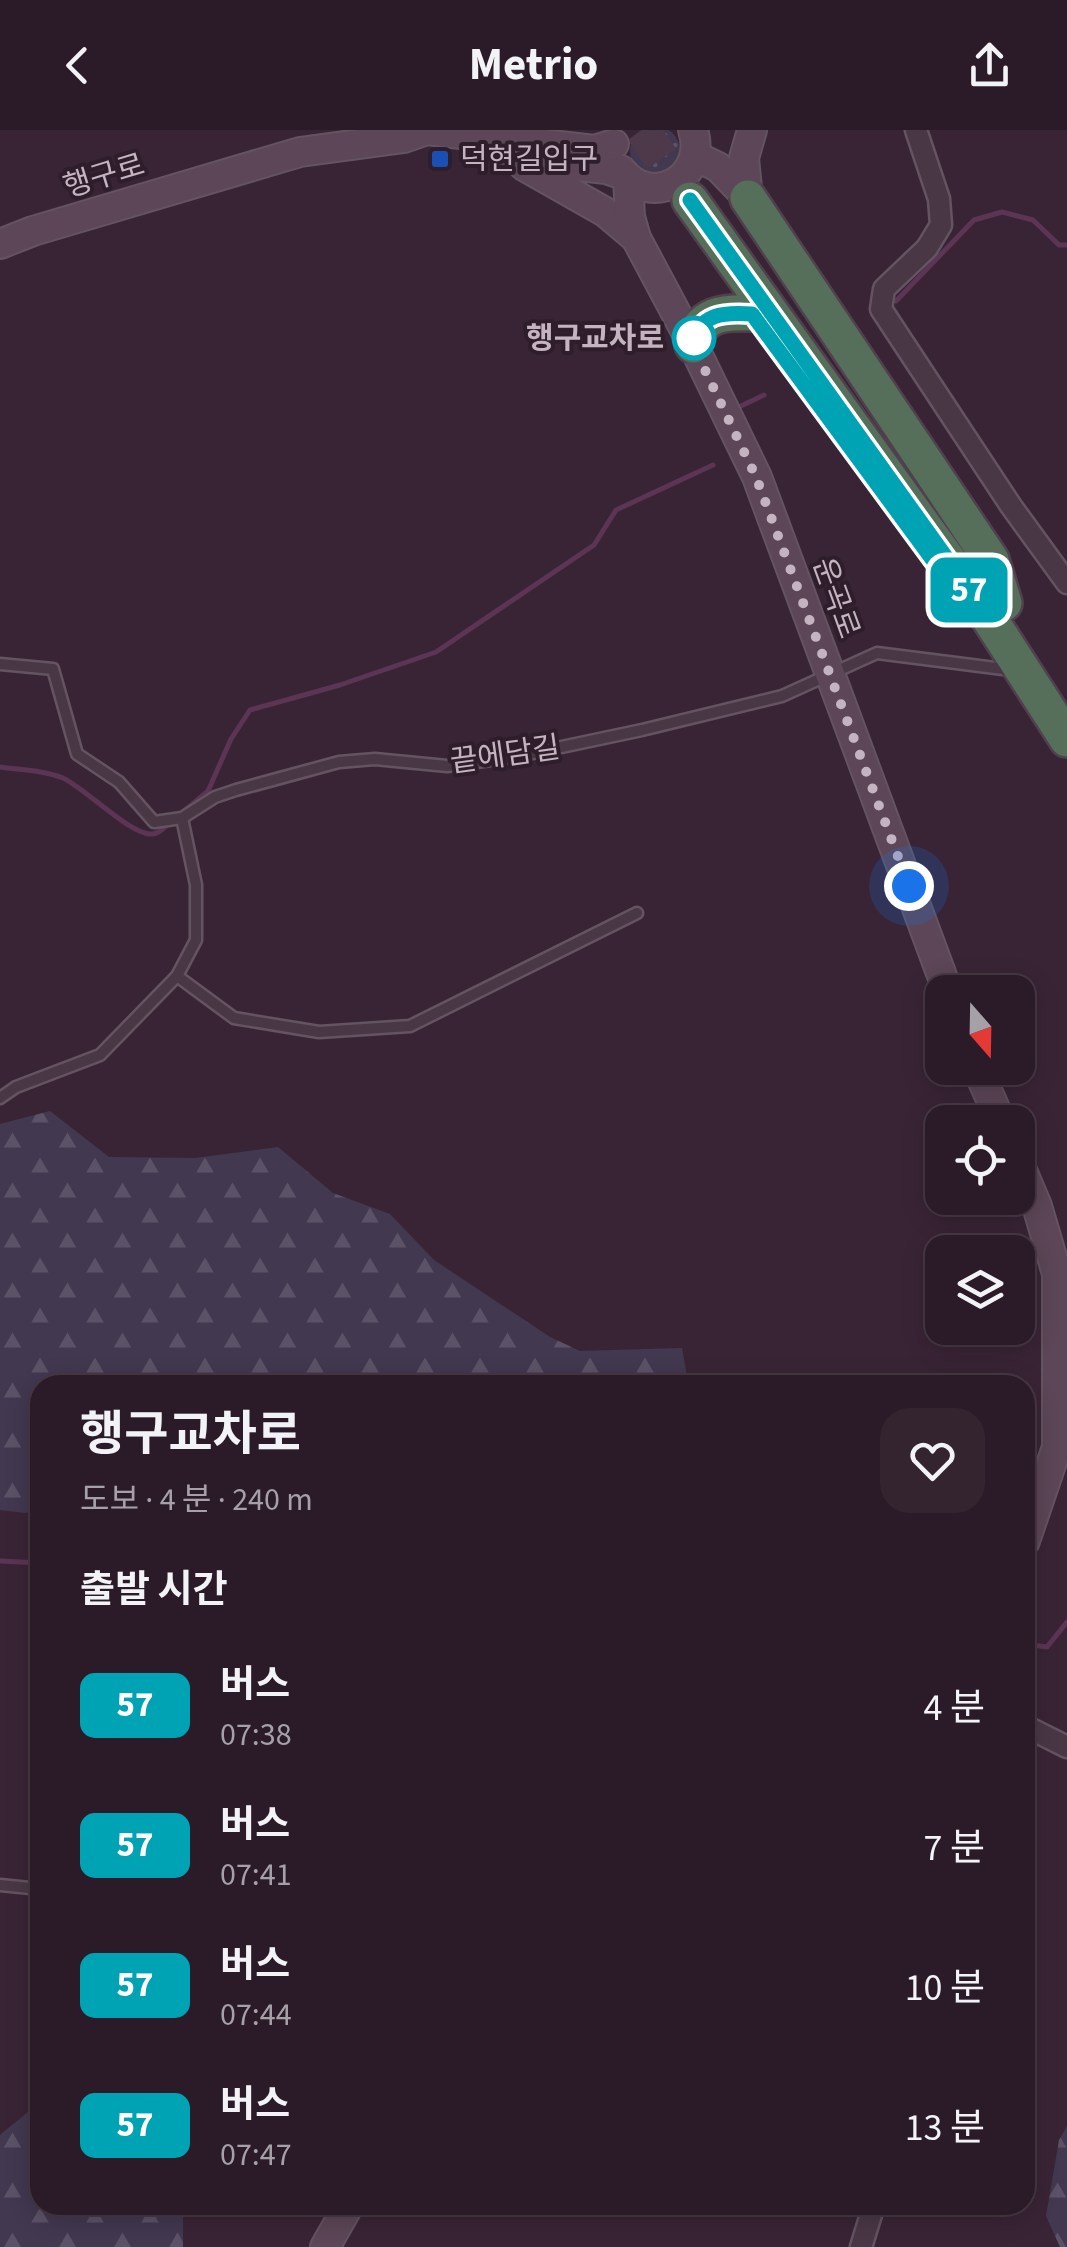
<!DOCTYPE html>
<html lang="ko">
<meta charset="utf-8">
<style>
:root{--surface:#2b1b28;--page:#332430;--text:#f1f3f6;--muted:#a6a1a8;--line:#473945}
body{margin:0;font-family:"Source Sans 3","Noto Sans KR",sans-serif;background:var(--page);color:var(--text);height:100vh;display:flex;flex-direction:column;font-size:38px;white-space:nowrap}
*{box-sizing:border-box;margin:0}
p{font-size:32px;color:var(--muted)}
.icon{flex:none;width:55px;height:55px;fill:none;stroke:currentColor;stroke-width:2;stroke-linecap:round;stroke-linejoin:round}
.map{position:relative;flex:1;overflow:hidden}
.details{position:absolute;left:30px;top:1245px;width:1005px;height:840px;display:flex;flex-direction:column;background:var(--surface);border-radius:30px;box-shadow:0 5px 25px #0003,0 0 0 2px var(--line)}
.details>*{flex:none}
.badge{padding:0 20px;border-radius:15px;font-size:35px;line-height:65px}
.needle{width:65px;rotate:160deg}
.buttons{position:absolute;left:925px;top:845px;display:grid;gap:20px}
.buttons a{display:grid;place-items:center;width:110px;height:110px;border-radius:20px;background:var(--surface);box-shadow:0 5px 25px #0003,0 0 0 2px var(--line);font-size:50px}
.you{position:absolute;width:50px;height:50px;margin:-25px;border:8px solid #fff;border-radius:50%;background:#1a73e8;box-shadow:0 0 0 15px #1a73e833}
.map>.badge{position:absolute;translate:-50% -50%;box-shadow:0 0 0 5px #fff}
h2{padding:0 50px;font-size:38px;line-height:90px}
.round{display:grid;place-items:center;flex:none;width:105px;height:105px;border-radius:30px;background:var(--page)}
.overview{display:flex;align-items:center;justify-content:space-between;height:170px;padding:0 50px}
h1{font-size:48px;font-weight:700;line-height:75px}
ul{padding:0;list-style:none}
li{display:flex;align-items:center;gap:30px;height:140px;padding:0 50px}
li div{flex:1}
li b{display:block;font-size:38px}
li em{font-style:normal}
li .badge{min-width:110px;font-weight:700;text-align:center}
header{display:flex;justify-content:space-between;align-items:center;height:130px;padding:0 50px;background:var(--surface);font-size:45px;font-weight:700}
.map>svg:first-child{display:block}
</style>
<header><svg class="icon" aria-label="back" viewBox="0 0 24 24"><path d="M15 5l-7 7 7 7"/></svg>Metrio<svg class="icon" aria-label="share" viewBox="0 0 24 24"><path d="M12 15V3M7 8l5-5 5 5M5 13v7h14v-7"/></svg></header>
<div class="map">
<svg width="1067" height="2117" viewBox="0 0 1067 2117">
<defs>
<pattern id="grass-dots" width="8" height="8" patternUnits="userSpaceOnUse" patternTransform="scale(2.5)"><rect width="8" height="8" fill="#423850"/><path d="M2 2h.1M6 6h.1" fill="none" stroke="#5c5267" stroke-width="1.8" stroke-linecap="round"/></pattern>
<pattern id="forest-firs" width="22" height="20" patternUnits="userSpaceOnUse" patternTransform="scale(2.5)"><rect width="22" height="20" fill="#423850"/><path d="M5 1l3.5 6h-7zM16 11l3.5 6h-7z" fill="#5c5267"/></pattern>
</defs>
<rect width="100%" height="100%" fill="#392435"/>
<circle fill="url(#grass-dots)" cx="655" cy="21" r="25"/>
<g fill="url(#forest-firs)">
<path d="M50 981 109 1027 195 1028 278 1017 333 1063 390 1084 434 1130 550 1207 580 1221 682 1218 688 1252 682 1255H40V1380L25 1383 0 1380V994Z"/>
<path d="M40 1972V2075H183V2117H0V2005Z"/>
<path d="M1067 1996V2117H1060L1046 2086 1059 2010Z"/>
</g>
<g fill="none" stroke-linecap="round" stroke-linejoin="round">
<g stroke="#5b3553" stroke-width="5">
<path d="M896 171 974 90 1002 82 1033 90 1059 115H1067"/>
<path d="M741 276 764 265"/>
<path d="M0 637C21 640 43 640 63 648 86 659 127 702 150 704 158 705 165 697 170 692"/>
<path d="M183 682 208 661 231 609 250 580 340 555 436 522 594 415 616 380 713 335"/>
<path d="M0 1431 40 1433"/>
<path d="M1025 1514 1047 1517 1067 1492"/>
</g>
<path stroke="#4e394a" stroke-width="35" stroke-dasharray="35 18" stroke-linecap="butt" d="M642 0 690 70"/>
<defs>
<g id="lane">
<path d="M0 534 53 539 77 624 119 652 154 692 182 688 215 667 236 660 339 632 375 629 447 636 514 627 642 600 782 566 877 523 1011 540"/>
<path d="M177 846 234 888 319 902 410 896 637 783"/>
<path d="M0 968 16 957 100 925 177 846 196 810V755L182 688"/>
<path d="M0 1755 40 1759"/>
</g>
<g id="street">
<path d="M916 0 939 69 941 95 927 118 884 159 881 179 1011 376 1067 453"/>
<path d="M1025 1596 1067 1617"/>
<path d="M861 2117 874 2075"/>
</g>
<g id="secondary">
<path d="M695 26 718 37 748 68"/>
<path d="M514 29 606 39 624 45"/>
<path d="M524 36 605 82 636 108"/>
<path d="M621 40C652 80 708 47 693 0"/>
<path d="M628 48 630 87 636 108 693 215 757 347 948 862"/>
<path d="M748 68 744 28 752 0"/>
<path d="M0 114 33 101 300 22 404 8 427 0 594 20 614 14"/>
<path d="M977 938 1001 992"/>
<path d="M1018 1031 1037 1076 1057 1144V1317L1025 1411"/>
<path d="M325 2117 349 2075"/>
</g>
<g id="highway">
<path d="M748 68 991 430 1004 473"/>
<path d="M690 70 984 480 1067 609"/>
<path d="M693 215C699 183 724 182 752 183"/>
</g>
</defs>
<use href="#lane" stroke="#645361" stroke-width="15"/>
<use href="#street" stroke="#645361" stroke-width="25"/>
<use href="#secondary" stroke="#645361" stroke-width="32"/>
<use href="#highway" stroke="#51404e" stroke-width="40"/>
<use href="#lane" stroke="#4a3746" stroke-width="10"/>
<use href="#street" stroke="#4a3746" stroke-width="20"/>
<use href="#secondary" stroke="#5c4657" stroke-width="28"/>
<use href="#highway" stroke="#556f5b" stroke-width="35"/>
</g>
<g fill="none" stroke-linecap="round" stroke-linejoin="round">
<defs>
<path id="line" d="M690 70 984 480 952 456 752 184C724 182 699 183 693 215"/>
</defs>
<use href="#line" stroke="#fff" stroke-width="22"/>
<use href="#line" stroke="#00a3b4" stroke-width="15"/>
<path stroke="#c5b3c1" stroke-width="10" stroke-dasharray="0 18" d="M694 208 693 215 756 347 909 756"/>
</g>
<rect fill="#1a4fb4" stroke="#2e1d2b" stroke-width="4" x="430" y="19" width="20" height="20" rx="5"/>
<circle fill="#fff" stroke="#00a3b4" stroke-width="5" cx="694" cy="208" r="20"/>
<g text-anchor="middle" dominant-baseline="central" stroke-width="8" stroke-linejoin="round" paint-order="stroke">
<g font-size="30" fill="#c5b3c1" stroke="#2e1d2b" text-anchor="start">
<text x="460" y="29">덕현길입구</text>
</g>
<g font-size="30" fill="#c5b3c1" stroke="#2e1d2b">
<text transform="translate(104 46) rotate(-17)">행구로</text>
<text transform="translate(836 468) rotate(70)">운곡로</text>
<text transform="translate(505 625) rotate(-8)">끝에담길</text>
</g>
<g font-size="30" font-weight="bold" fill="#c5b3c1" stroke="#2e1d2b" text-anchor="end">
<text x="664" y="208">행구교차로</text>
</g>
</g>
</svg>
<div class="buttons">
<a><svg class="needle" viewBox="-14 -14 28 28"><path d="M0-13l5 13h-10z" fill="#e53935"/><path d="M0 13l5-13h-10z" fill="#a6a1a8"/></svg></a>
<a><svg class="icon" aria-label="locate" viewBox="0 0 24 24"><circle cx="12" cy="12" r="6"/><path d="M12 2v4M12 18v4M2 12h4M18 12h4"/></svg></a>
<a><svg class="icon" aria-label="layers" viewBox="0 0 24 24"><path d="M12 4l9 5-9 5-9-5zM3 14l9 5 9-5"/></svg></a>
</div>
<div class="you" style="left:909px;top:756px"></div>
<b class="badge" style="left:969px;top:460px;background:#00a3b4;color:#fff">57</b>
<section class="details">
<div class="overview"><div><h1>행구교차로</h1><p>도보 · 4 분 · 240 m</p></div><a class="round"><svg class="icon" aria-label="heart" viewBox="0 0 24 24"><path d="M12 20l-8-8c-3-5 5-10 8-4 3-6 11-1 8 4z"/></svg></a></div>
<h2>출발 시간</h2>
<ul>
<li><span class="badge" style="background:#00a3b4;color:#fff">57</span><div><b>버스</b><p>07:38</p></div><em>4 분</em></li>
<li><span class="badge" style="background:#00a3b4;color:#fff">57</span><div><b>버스</b><p>07:41</p></div><em>7 분</em></li>
<li><span class="badge" style="background:#00a3b4;color:#fff">57</span><div><b>버스</b><p>07:44</p></div><em>10 분</em></li>
<li><span class="badge" style="background:#00a3b4;color:#fff">57</span><div><b>버스</b><p>07:47</p></div><em>13 분</em></li>
</ul>
</section>
</div>
